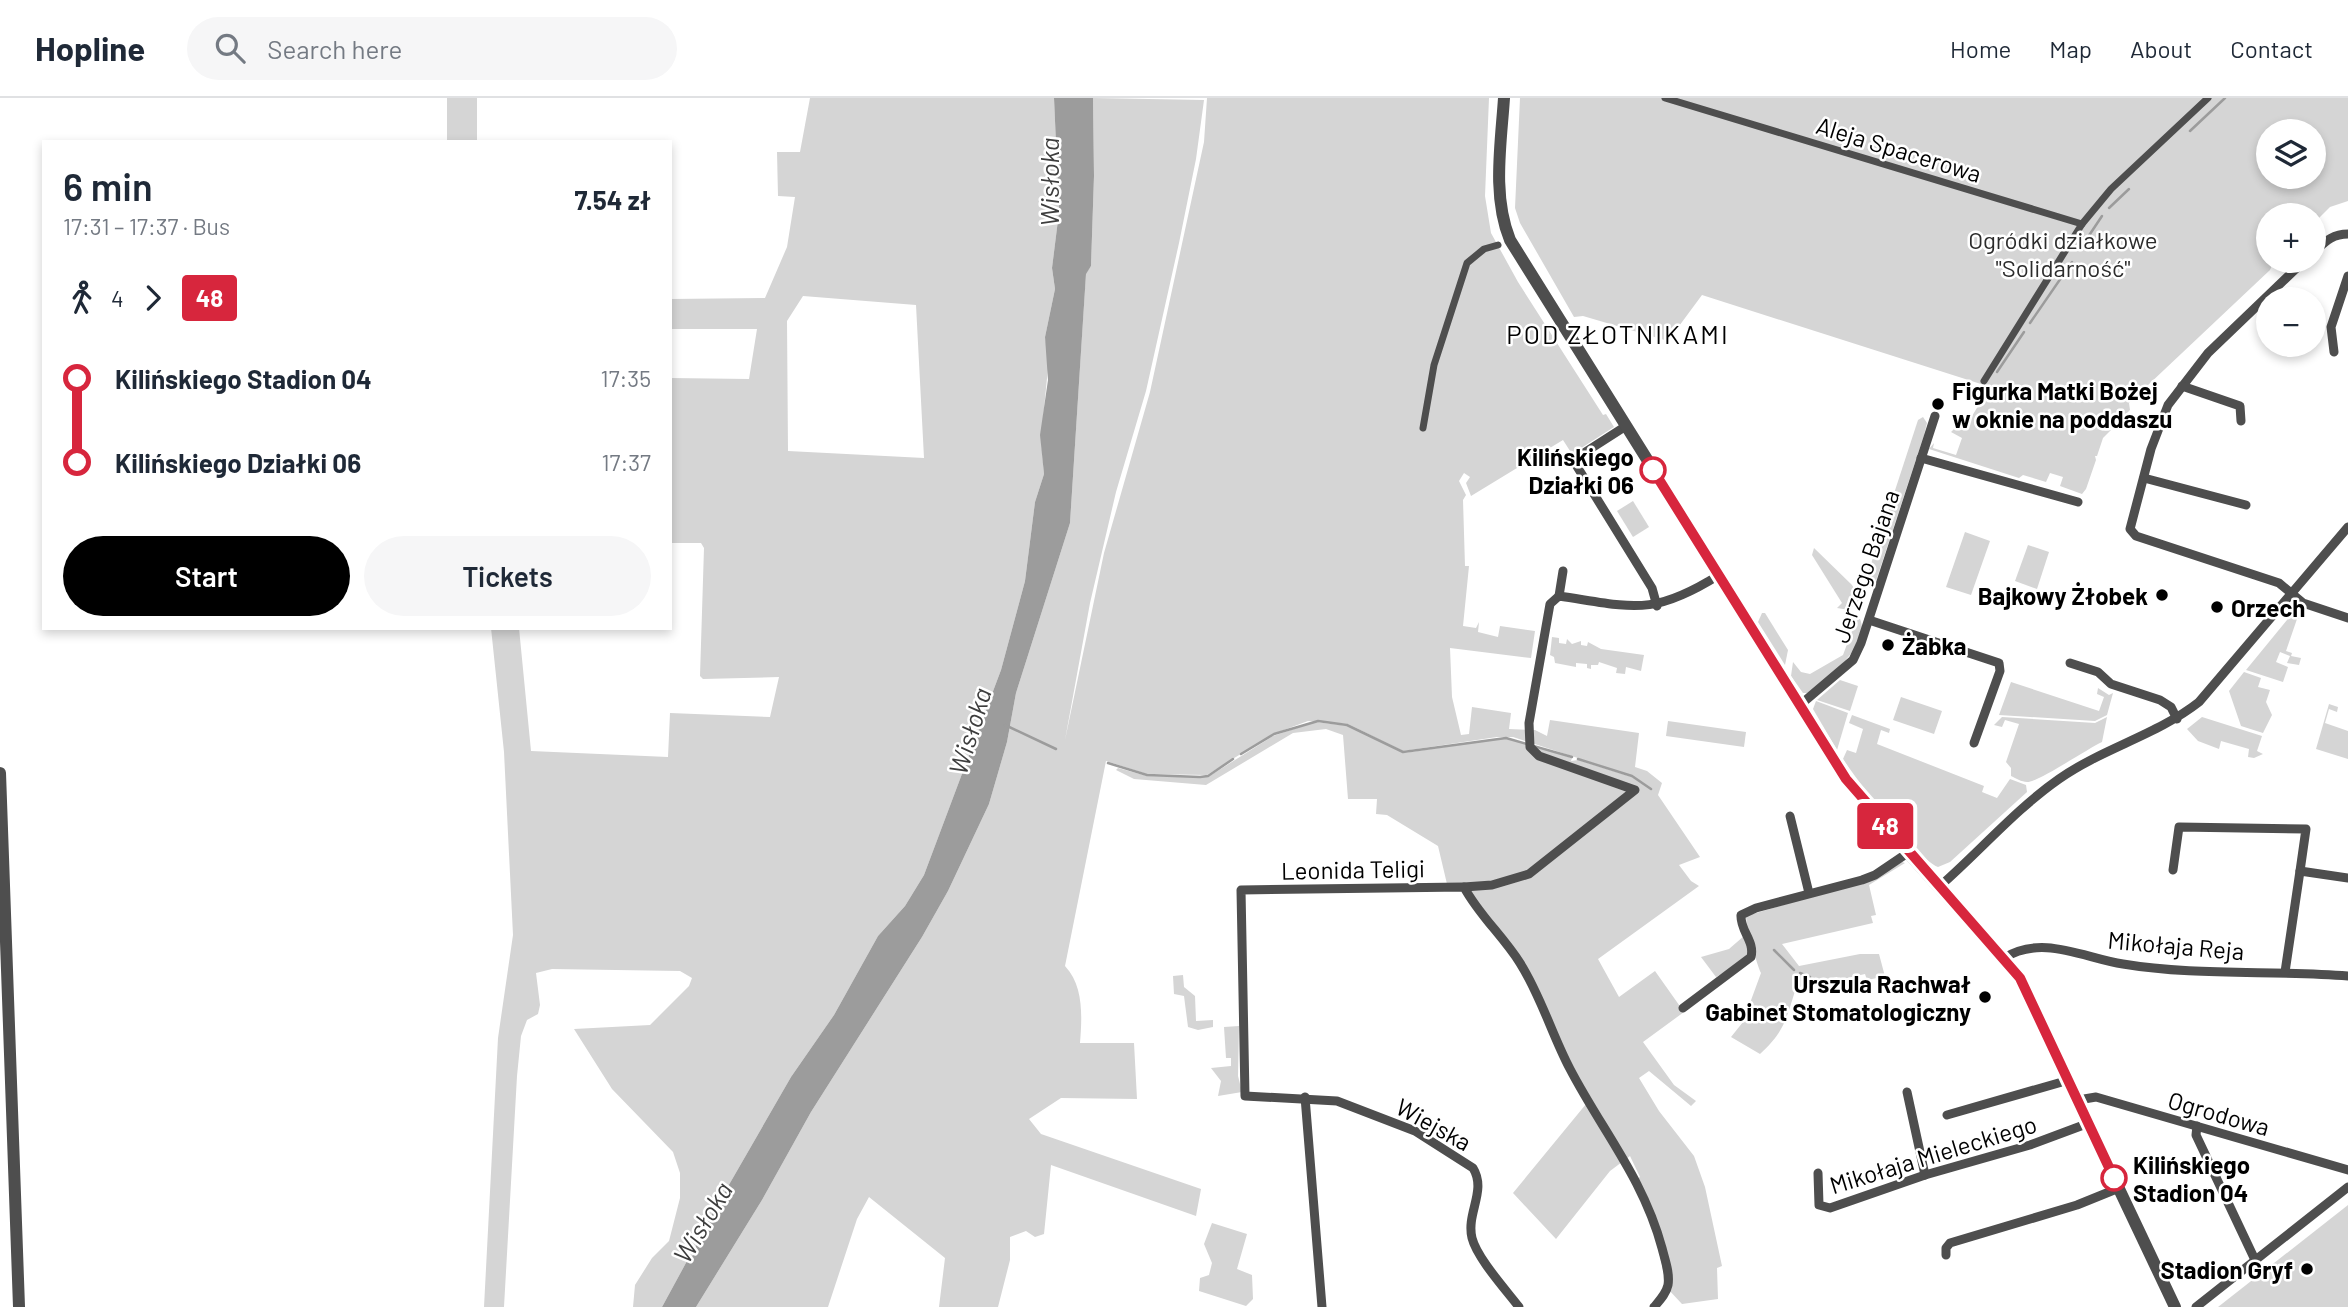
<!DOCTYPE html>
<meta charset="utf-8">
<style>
:root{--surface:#fff;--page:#f6f6f7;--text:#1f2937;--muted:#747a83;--line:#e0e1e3;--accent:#000}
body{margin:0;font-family:Barlow,sans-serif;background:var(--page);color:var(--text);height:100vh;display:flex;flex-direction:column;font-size:26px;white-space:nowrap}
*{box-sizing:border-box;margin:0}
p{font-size:23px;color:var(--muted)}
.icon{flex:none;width:38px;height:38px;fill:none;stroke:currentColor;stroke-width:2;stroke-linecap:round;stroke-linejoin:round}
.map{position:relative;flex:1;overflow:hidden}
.details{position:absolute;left:42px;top:42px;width:630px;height:490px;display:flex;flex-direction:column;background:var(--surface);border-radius:0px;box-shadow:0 4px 10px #0003}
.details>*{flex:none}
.badge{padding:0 14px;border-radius:5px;font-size:24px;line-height:46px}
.buttons{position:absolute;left:2256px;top:21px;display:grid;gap:14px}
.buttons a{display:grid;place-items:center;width:70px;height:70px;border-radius:50%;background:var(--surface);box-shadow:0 4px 10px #0003;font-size:35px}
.map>.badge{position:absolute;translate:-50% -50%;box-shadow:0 0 0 4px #fff}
.legs{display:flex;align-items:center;gap:10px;height:77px;padding:0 21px;font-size:23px}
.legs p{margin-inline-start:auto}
.overview{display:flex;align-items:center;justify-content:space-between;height:119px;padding:0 21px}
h1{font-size:38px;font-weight:600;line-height:52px}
.primary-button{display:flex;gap:14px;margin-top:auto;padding:14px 21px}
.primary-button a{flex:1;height:80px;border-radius:42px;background:var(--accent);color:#fff;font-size:28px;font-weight:600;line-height:80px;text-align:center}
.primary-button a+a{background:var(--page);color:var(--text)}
ul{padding:0 21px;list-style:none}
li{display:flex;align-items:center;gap:24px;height:84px;font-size:26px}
li i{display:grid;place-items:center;width:10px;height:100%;margin:0 9px;background:currentColor}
li i::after{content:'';width:18px;height:18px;margin:-9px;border:5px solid;border-radius:50%;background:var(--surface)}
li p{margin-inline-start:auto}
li:first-child i{background:linear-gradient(#0000 50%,currentColor 0)}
li:last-child i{background:linear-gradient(currentColor 50%,#0000 0)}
header{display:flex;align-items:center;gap:42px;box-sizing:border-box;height:98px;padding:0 35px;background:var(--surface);border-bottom:2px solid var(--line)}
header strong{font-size:33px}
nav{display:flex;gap:38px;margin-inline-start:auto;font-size:24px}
.search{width:490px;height:63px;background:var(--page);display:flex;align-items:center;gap:18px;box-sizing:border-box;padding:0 24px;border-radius:38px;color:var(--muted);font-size:26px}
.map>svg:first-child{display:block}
</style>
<header>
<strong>Hopline</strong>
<div class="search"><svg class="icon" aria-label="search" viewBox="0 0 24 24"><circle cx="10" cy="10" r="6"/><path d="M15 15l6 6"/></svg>Search here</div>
<nav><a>Home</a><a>Map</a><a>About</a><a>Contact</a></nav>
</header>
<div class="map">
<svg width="2348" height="1209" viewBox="0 0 2348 1209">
<rect width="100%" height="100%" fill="#fff"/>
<g fill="#d5d5d5" fill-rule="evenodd">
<rect x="447" y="0" width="30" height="44"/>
<path d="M810 0H1054L1059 114 1052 170 1055 191 1045 239 1049 260 1041 341 1044 376 1035 404 1025 483 1001 572 924 777 905 808 878 838 834 917 791 979 700 1137 692 1159 687 1163 662 1209H633L635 1187 652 1160 669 1143 680 1100V1075L673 1054 612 991 574 931 650 927 689 888 692 880 680 873 552 871 536 875 540 907 538 916 527 922 521 938 517 978 504 1209H484L498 940 513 837 504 654 491 530H519L531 653 668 659 670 615 770 619 779 579 703 581 700 578 704 450 701 445H670V280L749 281 757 231H670V201L765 200 787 149 795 99 778 98 777 54H800ZM803 198 916 207 924 360 788 353 787 223Z"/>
<path d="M1093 0 1204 2 1196 61 1179 145 1146 293 1116 394 1090 505 1065 642 1104 455 1150 294 1204 44 1207 0H1489L1485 98 1491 135 1518 184 1603 317 1606 316 1614 329 1572 356 1563 342 1471 398 1466 385 1470 379 1464 375 1459 383 1466 397 1463 402 1465 468H1469L1463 528 1476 530 1479 524 1478 534 1498 539 1500 528 1535 533 1531 560 1450 550 1452 599 1461 637 1469 636 1472 609 1511 615 1509 631 1535 632 1547 638 1550 622 1639 635 1635 669 1647 673 1662 685 1658 697 1700 759 1679 767 1691 783 1699 788 1598 861 1619 899 1655 873 1684 914 1643 944 1674 987 1696 1003 1691 1008 1649 973 1639 980 1659 1013 1694 1058 1705 1089 1722 1168 1717 1170 1718 1201 1682 1206 1667 1190 1654 1131 1634 1084 1640 1079 1630 1058 1610 1073 1556 1141 1513 1095 1591 1000 1565 957 1534 885 1468 796 1447 786 1438 748 1387 717 1376 716 1377 701H1348L1343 637 1326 631 1293 635 1206 687 1134 681 1116 672 1118 670 1147 678 1208 679 1273 638 1315 624 1349 628 1404 655 1507 640 1572 660 1571 663 1578 662 1632 679 1651 690 1633 678 1513 639H1497L1403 653 1348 626 1308 623 1273 636 1207 677 1147 676 1106 663 1065 868C1084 888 1082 919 1080 945H1134L1137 1001 1061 1000 1029 1021 1041 1036 1201 1091 1196 1118 1051 1067 1044 1136 1035 1139 1026 1133 1010 1139V1162L998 1209H939L945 1160 869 1099 857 1121 828 1209H696L762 1102 811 1014 922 839 948 793 989 706 1007 644 1016 595 1070 425 1086 175 1091 168 1094 78Z"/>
<path d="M1520 0H2348V103L2330 109 2314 125V117H2268V163H2274L2270 172 2129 305 2130 312 2112 330 2101 333 2111 332 2103 340 2097 358H2095L2096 362 2086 391 2082 396 2060 388 2063 379 2050 375 2046 384 2023 377 2019 380 1929 351 1934 345 1933 350 1956 357 1962 340 1951 334 1964 321 1969 323 1989 290 1984 287 1702 197 1668 243 1583 218 1574 219 1520 125 1515 110ZM2268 33H2314V79H2268Z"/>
<path d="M1923 319 1927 325 1924 337 1875 486 1870 490 1866 486 1869 472 1918 322Z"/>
<path d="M1633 403 1649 429 1633 439 1617 413Z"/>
<path d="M1965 434 1990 443 1971 497 1946 489Z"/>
<path d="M2028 447 2049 454 2037 491 2015 483Z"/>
<path d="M1814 450 1852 487 1860 501 1849 512 1837 510 1842 505 1812 457Z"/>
<path d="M1762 515H1765L1788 552 1785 567 1758 524Z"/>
<path d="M2291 517 2304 521H2297L2286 553 2292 555 2291 558 2301 560 2299 567 2287 565 2290 558 2280 554 2276 564 2288 569 2283 584 2246 572Z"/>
<path d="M1860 521C1872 548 1825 581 1808 595H1803L1791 578 1793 564 1801 574 1810 576 1843 557 1856 522Z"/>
<path d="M1552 539 1559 540V545L1566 546 1567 541 1572 546 1581 543V547L1587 548 1588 544 1601 551 1644 557 1641 573 1626 569 1625 576 1616 575 1617 570 1599 564 1598 567H1591V571L1587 570V566L1576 565V569L1555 565 1554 559 1550 557Z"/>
<path d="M2244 574 2261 580 2258 589 2270 592 2266 604 2272 617 2263 635 2241 628 2229 593Z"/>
<path d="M1840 582 1858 588 1850 613 1817 602Z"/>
<path d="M2011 584 2099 613 2104 599 2097 596 2098 590 2109 597 2113 595 2107 617 2095 623 1999 617Z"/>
<path d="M1901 599 1942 613 1934 636 1893 622Z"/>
<path d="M1816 603 1848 615 1837 652 1813 611Z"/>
<path d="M2329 606 2338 609 2337 614 2329 611 2325 625 2348 633V661L2316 651Z"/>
<path d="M1852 617 1890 631 1889 635 1881 632 1877 646 1984 688 1982 694 1997 700 2010 681 2026 687 2027 694 1950 764 1938 769C1915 759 1859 685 1843 661L1847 652 1856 655 1863 631 1849 625Z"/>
<path d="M2002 619 2095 625 2107 619 2102 644C2087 651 2037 685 2027 684 2022 684 2015 680 2011 678V670L2006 664 2019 626 2005 622 2002 629 1994 627Z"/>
<path d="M2202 619 2262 638 2257 653 2263 656 2254 660 2248 659 2249 651 2221 643 2219 651 2198 643 2187 631Z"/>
<path d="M1668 623 1746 634 1744 649 1666 638Z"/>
<path d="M1902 764 1905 765 1869 787 1876 817 1871 818 1873 825 1782 846 1799 868 1860 856H1879L1887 886 1879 887 1877 880 1867 882 1865 876 1839 882 1837 879 1796 890C1786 921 1785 933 1760 956L1731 939 1743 924 1761 875C1757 868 1746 825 1746 818L1878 779Z"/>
<path d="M1744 838 1749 853 1745 862 1716 879 1701 859 1729 851Z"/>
<path d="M1183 877 1184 889 1195 898 1196 923 1213 922V929L1198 932 1188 929 1184 898 1174 896 1173 878Z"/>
<path d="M1239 928 1238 978 1242 994 1218 998 1221 983 1211 970 1231 968V960H1226L1224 929Z"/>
<path d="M2348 1107V1209H2218Z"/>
<path d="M1212 1125 1247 1136 1237 1171 1252 1177 1253 1201 1246 1208 1199 1193 1200 1180 1209 1177 1212 1165 1204 1146Z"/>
</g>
<path fill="#9c9c9c" d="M1054 0H1093L1094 78 1091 168 1086 176 1070 425 1016 595 1007 644 989 706 948 793 922 839 811 1014 762 1102 696 1209H662L687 1163 692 1159 700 1137 791 979 834 917 878 838 905 808 924 777 1001 572 1025 483 1035 404 1044 376 1040 337 1048 282 1045 239 1055 191 1052 170 1059 114Z"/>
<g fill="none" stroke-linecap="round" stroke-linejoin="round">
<g stroke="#9c9c9c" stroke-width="2.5">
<path d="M2190 33 2225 0"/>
<path d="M2109 110 2129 91"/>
<path d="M2088 139 2102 118"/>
<path d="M2030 225 2072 164"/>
<path d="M1997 274 2024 234"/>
<path d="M1005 627 1056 651"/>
<path d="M1241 656 1274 636 1318 623 1347 627 1403 654 1506 640 1572 659"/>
<path d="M1578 661 1632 678 1651 691"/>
<path d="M1108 665 1147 677 1200 679 1208 678 1233 661"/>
<path d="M1774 852 1794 872"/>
<path d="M1800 875 1810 879"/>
</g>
<g stroke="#4e4e4e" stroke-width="7">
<path d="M1665 0 2082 126"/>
<path d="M1984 283 2082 126 2111 91 2208 0"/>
<path d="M1423 330 1434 267 1467 165 1484 151 1498 147"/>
</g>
<g stroke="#4e4e4e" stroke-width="9">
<path d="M2314 154C2325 144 2332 136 2348 136"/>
<path d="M2304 163 2208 255 2168 307 2151 351 2130 431 2136 438 2279 485 2303 505 2348 520"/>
<path d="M2334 254 2331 229 2348 178"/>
<path d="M2182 288 2240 308 2241 323"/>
<path d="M1626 328 1573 362 1652 490 1657 508"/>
<path d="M1921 360 2078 404"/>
<path d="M2144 380 2246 407"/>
<path d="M1559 498 1563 473"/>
<path d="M1869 522 1999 565 2000 573 1974 645"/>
<path d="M2070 565 2098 574 2111 586 2160 602 2171 609 2177 621"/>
<path d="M1800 607 1853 562 1861 545 1935 318"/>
<path d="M1790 718 1809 795"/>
<path d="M2173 772 2179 729 2306 731 2300 773"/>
<path d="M1940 788C1980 753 2016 711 2059 681 2103 650 2157 637 2199 604L2348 429"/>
<path d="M1464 789 1492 787 1529 776 1635 692 1539 658 1530 649 1529 625 1550 506 1559 498C1633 509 1652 519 1719 477"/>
<path d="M2004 860C2042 836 2084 860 2123 866 2194 878 2275 872 2348 878"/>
<path d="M2285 874 2300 773 2348 780"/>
<path d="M1683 910 1751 859C1755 843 1740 833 1741 817L1756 810 1862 782 1875 777 1909 754"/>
<path d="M1907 994 1925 1077"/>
<path d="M1305 999 1322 1209"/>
<path d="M2078 1002 2096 999 2348 1072"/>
<path d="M1947 1017 2069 982"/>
<path d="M2197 1028 2196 1037 2256 1164"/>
<path d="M1818 1075 1819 1107 1830 1110 1925 1077 2030 1047 2089 1025"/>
<path d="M1946 1157V1150L1950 1145 2077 1107 2119 1090"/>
<path d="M1519 1209C1506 1192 1477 1160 1472 1140 1466 1115 1487 1093 1473 1070L1415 1033 1337 1003 1245 998 1241 792 1464 789C1479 817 1503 838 1520 865 1541 898 1552 937 1570 971 1603 1034 1643 1080 1662 1150 1665 1162 1670 1175 1668 1187 1666 1196 1660 1202 1654 1209"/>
<path d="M2196 1209 2348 1089"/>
</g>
<g stroke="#4e4e4e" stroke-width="12">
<path d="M1504 0C1501 46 1492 98 1510 142L1843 675 1873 715 2019 880 2175 1209"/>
<path d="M0 675 19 1209"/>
</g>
</g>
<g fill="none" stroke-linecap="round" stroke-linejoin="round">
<defs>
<path id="line-1" d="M1653 372 1846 681 2020 880 2114 1080"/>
</defs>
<use href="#line-1" stroke="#fff" stroke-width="16"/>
<use href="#line-1" stroke="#d7263d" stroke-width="10"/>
</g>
<g fill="#000" stroke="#fff" stroke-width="2.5">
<circle cx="1938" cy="306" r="7"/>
<circle cx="2162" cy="497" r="7"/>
<circle cx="2217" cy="509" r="7"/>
<circle cx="1888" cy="547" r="7"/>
<circle cx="1985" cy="899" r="7"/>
<circle cx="2307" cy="1171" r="7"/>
</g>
<g fill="#fff" stroke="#d7263d" stroke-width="3.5">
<circle cx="1653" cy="372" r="12"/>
<circle cx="2114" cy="1080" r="12"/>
</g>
<g text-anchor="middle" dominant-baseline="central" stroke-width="5" stroke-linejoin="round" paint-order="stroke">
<g font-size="24" fill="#000" stroke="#fff">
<text transform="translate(1899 51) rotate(17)">Aleja Spacerowa</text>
<text transform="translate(1865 468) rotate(-71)">Jerzego Bajana</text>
<text transform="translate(1353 771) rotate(-1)">Leonida Teligi</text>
<text transform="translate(2176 847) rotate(5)">Mikołaja Reja</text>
<text transform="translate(2219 1015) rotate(16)">Ogrodowa</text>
<text transform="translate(1434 1026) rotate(29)">Wiejska</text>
<text transform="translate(1933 1056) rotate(-17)">Mikołaja Mieleckiego</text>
</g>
<g font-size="24" fill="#2c2c2c" stroke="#fff">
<text x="2063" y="141">Ogródki działkowe<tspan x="2063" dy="28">"Solidarność"</tspan></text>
</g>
<g font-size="24" font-weight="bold" fill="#000" stroke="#fff" text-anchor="start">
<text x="1952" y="292">Figurka Matki Bożej<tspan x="1952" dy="28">w oknie na poddaszu</tspan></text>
<text x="2148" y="497" text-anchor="end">Bajkowy Żłobek</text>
<text x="2231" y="509">Orzech</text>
<text x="1902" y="547">Żabka</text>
<text x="1971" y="885" text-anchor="end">Urszula Rachwał<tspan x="1971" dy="28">Gabinet Stomatologiczny</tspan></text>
<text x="2293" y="1171" text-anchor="end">Stadion Gryf</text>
</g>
<g font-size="24" font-weight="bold" fill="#000" stroke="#fff" text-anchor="end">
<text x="1634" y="358">Kilińskiego<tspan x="1634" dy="28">Działki 06</tspan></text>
<text x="2133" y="1066" text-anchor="start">Kilińskiego<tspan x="2133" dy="28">Stadion 04</tspan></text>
</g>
<g font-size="26" font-style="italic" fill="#3d3d3d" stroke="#fff">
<text transform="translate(1048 84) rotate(-90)">Wisłoka</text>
<text transform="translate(969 633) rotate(-73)">Wisłoka</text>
<text transform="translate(702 1124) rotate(-59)">Wisłoka</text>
</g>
<g font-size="26" letter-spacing="2" fill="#000" stroke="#fff">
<text x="1618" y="235">POD ZŁOTNIKAMI</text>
</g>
</g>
</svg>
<div class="buttons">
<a><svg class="icon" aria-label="layers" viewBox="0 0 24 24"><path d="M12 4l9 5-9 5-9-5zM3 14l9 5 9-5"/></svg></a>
<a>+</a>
<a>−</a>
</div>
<b class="badge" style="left:1885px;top:728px;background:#d7263d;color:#fff">48</b>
<section class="details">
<div class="overview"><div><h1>6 min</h1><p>17:31 – 17:37 · Bus</p></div><b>7.54 zł</b></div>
<div class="legs"><svg class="icon" aria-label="walk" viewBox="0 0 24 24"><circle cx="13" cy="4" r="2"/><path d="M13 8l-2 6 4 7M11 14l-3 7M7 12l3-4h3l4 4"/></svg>4<svg class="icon" aria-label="forward" viewBox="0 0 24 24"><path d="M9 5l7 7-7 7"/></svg><b class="badge" style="background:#d7263d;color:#fff">48</b></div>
<ul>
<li><i style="color:#d7263d"></i><b>Kilińskiego Stadion 04</b><p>17:35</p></li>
<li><i style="color:#d7263d"></i><b>Kilińskiego Działki 06</b><p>17:37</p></li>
</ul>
<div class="primary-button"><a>Start</a><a>Tickets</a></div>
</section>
</div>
